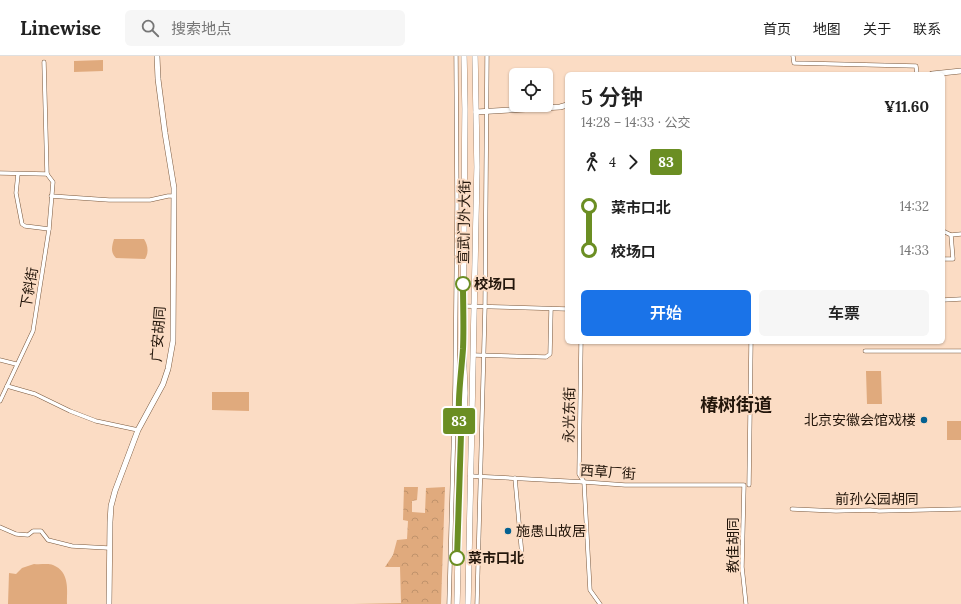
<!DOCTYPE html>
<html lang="zh">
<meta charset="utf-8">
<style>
:root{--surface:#fff;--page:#f6f6f6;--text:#222;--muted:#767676;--line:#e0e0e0;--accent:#1a73e8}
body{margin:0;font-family:Lora,"Noto Sans SC",serif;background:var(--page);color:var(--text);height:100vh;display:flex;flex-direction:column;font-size:15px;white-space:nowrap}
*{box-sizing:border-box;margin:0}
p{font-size:13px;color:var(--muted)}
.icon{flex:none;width:22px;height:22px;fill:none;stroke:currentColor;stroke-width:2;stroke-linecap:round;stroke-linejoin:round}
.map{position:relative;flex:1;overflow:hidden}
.side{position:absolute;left:565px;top:16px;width:380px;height:272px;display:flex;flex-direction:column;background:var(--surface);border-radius:6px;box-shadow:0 1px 3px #0004}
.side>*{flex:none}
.badge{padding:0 8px;border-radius:3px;font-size:14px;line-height:26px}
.buttons{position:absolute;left:509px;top:12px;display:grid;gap:8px}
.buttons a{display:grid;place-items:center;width:44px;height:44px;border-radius:6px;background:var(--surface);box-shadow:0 1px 3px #0004;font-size:20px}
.map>.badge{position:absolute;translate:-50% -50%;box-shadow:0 0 0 2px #fff}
.legs{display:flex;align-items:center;gap:6px;height:44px;padding:0 16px;font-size:13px}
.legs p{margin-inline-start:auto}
.headline{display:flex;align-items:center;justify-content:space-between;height:68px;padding:0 16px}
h1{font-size:22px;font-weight:600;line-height:30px}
.button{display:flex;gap:8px;margin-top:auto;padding:8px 16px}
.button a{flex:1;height:46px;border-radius:6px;background:var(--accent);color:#fff;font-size:16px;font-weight:600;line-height:46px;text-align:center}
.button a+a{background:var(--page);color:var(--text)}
ul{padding:0 16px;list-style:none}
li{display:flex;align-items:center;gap:14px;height:44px;font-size:15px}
li i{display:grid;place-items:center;width:6px;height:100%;margin:0 5px;background:currentColor}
li i::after{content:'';width:10px;height:10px;margin:-5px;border:3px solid;border-radius:50%;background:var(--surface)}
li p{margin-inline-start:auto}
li:first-child i{background:linear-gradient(#0000 50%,currentColor 0)}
li:last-child i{background:linear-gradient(currentColor 50%,#0000 0)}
header{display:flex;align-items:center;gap:24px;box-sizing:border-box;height:56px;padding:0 20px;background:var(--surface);border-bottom:1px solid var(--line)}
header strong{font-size:19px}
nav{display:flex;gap:22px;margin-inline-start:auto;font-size:14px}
.search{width:280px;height:36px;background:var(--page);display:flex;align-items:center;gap:10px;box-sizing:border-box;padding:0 14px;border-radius:6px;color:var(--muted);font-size:15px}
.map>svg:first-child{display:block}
</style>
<header>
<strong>Linewise</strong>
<div class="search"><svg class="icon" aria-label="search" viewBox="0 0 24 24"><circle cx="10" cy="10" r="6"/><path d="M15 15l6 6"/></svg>搜索地点</div>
<nav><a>首页</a><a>地图</a><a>关于</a><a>联系</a></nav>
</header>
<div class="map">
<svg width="961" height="548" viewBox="0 0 961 548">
<defs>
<pattern id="park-crowns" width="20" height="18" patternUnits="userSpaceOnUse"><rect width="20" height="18" fill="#e0aa7d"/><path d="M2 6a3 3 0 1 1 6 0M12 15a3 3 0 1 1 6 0" fill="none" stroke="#c0926b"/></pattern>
</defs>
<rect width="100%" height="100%" fill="#fbdcc4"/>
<path fill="url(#park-crowns)" d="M404 431H418L417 444 412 445V456L425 457 426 432 445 431 441 548H353L401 547 400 511H385L393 499 397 484 407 483 408 465 403 464Z"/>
<g fill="#e0aa7d">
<path d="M103 4V15L74 16V5Z"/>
<path d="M114 183H144C148 189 149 197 145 203L116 202C110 196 112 190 114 183Z"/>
<path d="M866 315H881L882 348H867Z"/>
<path d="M212 336H249V355L212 354Z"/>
<rect x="947" y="365" width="14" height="19"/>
<path d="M34 508C40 509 48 507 53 509 70 516 67 534 67 548H8L9 517 16 518 22 512Z"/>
</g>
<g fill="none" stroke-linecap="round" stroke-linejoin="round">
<defs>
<g id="street">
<path d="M793 0 794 7 916 10 917 18"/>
<path d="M44 6 47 118"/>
<path d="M0 117 47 118"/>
<path d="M18 118 16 137 22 168 25 170 49 173"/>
<path d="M51 140 109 144H150L168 140H174"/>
<path d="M943 175 951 179 953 203H943"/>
<path d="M951 179 961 178"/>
<path d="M943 244 961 243"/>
<path d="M463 250 567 253"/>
<path d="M581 286 579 418 584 426 590 534 600 548"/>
<path d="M865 295H961"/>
<path d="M473 299 546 301 550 298 551 253"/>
<path d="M0 304 16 308"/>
<path d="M7 330 35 338 70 355 96 365 138 374"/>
<path d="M0 345 33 275 49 173 53 126 47 118"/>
<path d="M470 420 584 426 625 429H744L742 511 746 548"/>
<path d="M515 422 522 500"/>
<path d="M749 429 751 286"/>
<path d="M792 453 836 455 870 454 879 455 961 453"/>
<path d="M0 471 16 478 28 479 33 475H41L48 484 72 490 108 492"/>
<path d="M449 548 455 328 457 149 456 0"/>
<path d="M477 548 485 251 487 0"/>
</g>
<g id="secondary">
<path d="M932 18 961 15"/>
<path d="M476 56 560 51 567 49"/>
<path d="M109 548 110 466 111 450 115 435 138 374 163 328 168 313 173 285 174 132 165 77 158 23 157 0"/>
</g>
<g id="primary">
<path d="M461 378 463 370 465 337 463 291 465 53 464 0"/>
<path d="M457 548 461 378C457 357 460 335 461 313"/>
<path d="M468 548 477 111 475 0"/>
</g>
</defs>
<use href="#street" stroke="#7a593e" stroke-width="4.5"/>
<use href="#secondary" stroke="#7a593e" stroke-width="6"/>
<use href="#primary" stroke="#7a593e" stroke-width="6"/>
<use href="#street" stroke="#fff" stroke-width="3.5"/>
<use href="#secondary" stroke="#fff" stroke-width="5"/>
<use href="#primary" stroke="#fff" stroke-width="5.5"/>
</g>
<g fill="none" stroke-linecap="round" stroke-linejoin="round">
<defs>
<path id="line-1" d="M457 502 461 378C456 350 461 321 463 293 464 271 463 250 463 228"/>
</defs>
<use href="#line-1" stroke="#fff" stroke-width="9"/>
<use href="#line-1" stroke="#6b8e23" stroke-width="6"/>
</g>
<g fill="#fff" stroke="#6b8e23" stroke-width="2">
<circle cx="463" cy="228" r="7"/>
<circle cx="457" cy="502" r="7"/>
</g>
<g fill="#046191" stroke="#fbdcc4" stroke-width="1.5">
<circle cx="924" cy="364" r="4"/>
<circle cx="508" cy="475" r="4"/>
</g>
<g text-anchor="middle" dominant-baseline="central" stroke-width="4" stroke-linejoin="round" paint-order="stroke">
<g font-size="14" fill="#23160b" stroke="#fbdcc4">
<text transform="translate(464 166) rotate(-89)">宣武门外大街</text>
<text transform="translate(29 232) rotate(-80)">下斜街</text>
<text transform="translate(158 278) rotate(-86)">广安胡同</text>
<text transform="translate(569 359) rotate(-89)">永光东街</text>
<text transform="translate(608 416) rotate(4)">西草厂街</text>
<text x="877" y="443">前孙公园胡同</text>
<text transform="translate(733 489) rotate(-90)">教佳胡同</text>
</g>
<g font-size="14" font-weight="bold" fill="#23160b" stroke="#fbdcc4" text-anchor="start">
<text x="474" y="228">校场口</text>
<text x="468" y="502">菜市口北</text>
</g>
<g font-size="14" fill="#23160b" stroke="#fbdcc4" text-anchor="end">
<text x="916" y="364">北京安徽会馆戏楼</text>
<text x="516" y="475" text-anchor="start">施愚山故居</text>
</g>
<g font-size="18" font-weight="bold" fill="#23160b" stroke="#fbdcc4">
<text x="736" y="348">椿树街道</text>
</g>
</g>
</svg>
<div class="buttons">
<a><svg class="icon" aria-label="locate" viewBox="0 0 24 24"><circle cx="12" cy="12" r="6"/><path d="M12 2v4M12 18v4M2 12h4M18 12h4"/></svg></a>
</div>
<b class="badge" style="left:459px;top:365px;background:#6b8e23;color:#fff">83</b>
<section class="side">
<div class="headline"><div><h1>5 分钟</h1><p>14:28 – 14:33 · 公交</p></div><b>¥11.60</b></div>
<div class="legs"><svg class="icon" aria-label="walk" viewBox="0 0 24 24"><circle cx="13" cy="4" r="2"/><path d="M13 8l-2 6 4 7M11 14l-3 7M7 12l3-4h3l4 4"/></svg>4<svg class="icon" aria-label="forward" viewBox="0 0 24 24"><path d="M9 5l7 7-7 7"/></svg><b class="badge" style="background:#6b8e23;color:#fff">83</b></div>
<ul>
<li><i style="color:#6b8e23"></i><b>菜市口北</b><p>14:32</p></li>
<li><i style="color:#6b8e23"></i><b>校场口</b><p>14:33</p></li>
</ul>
<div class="button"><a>开始</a><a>车票</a></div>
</section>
</div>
